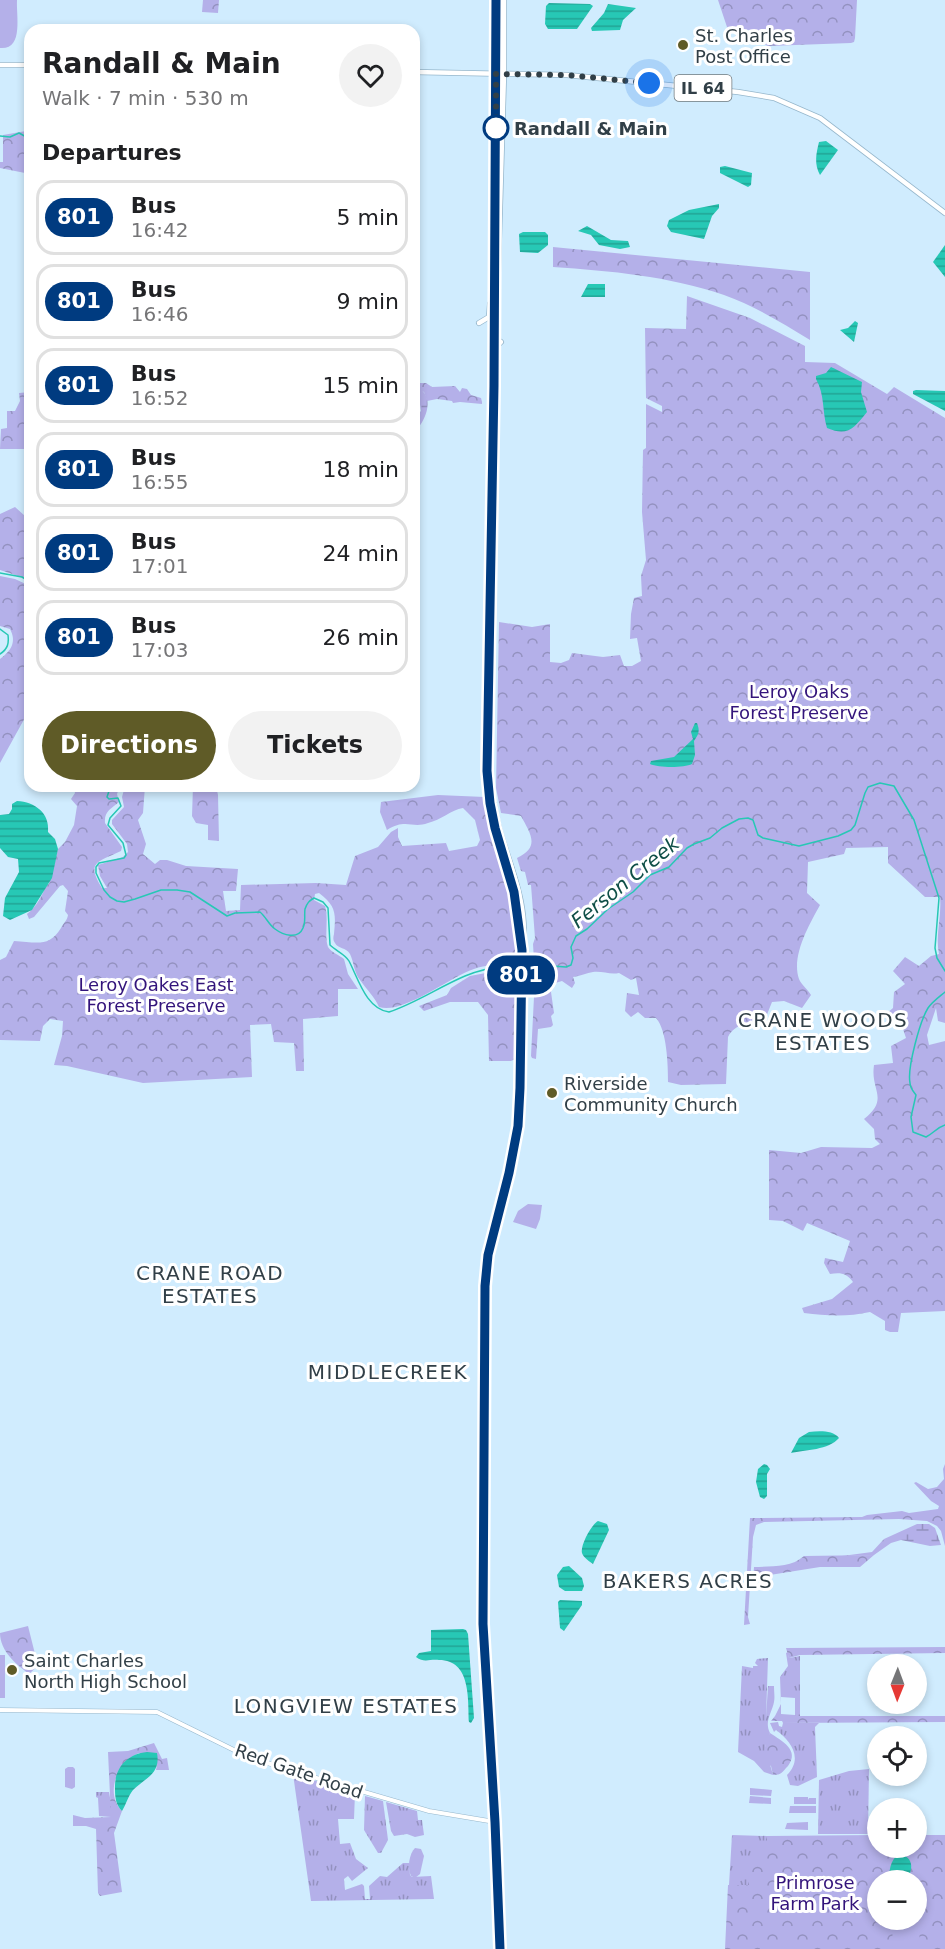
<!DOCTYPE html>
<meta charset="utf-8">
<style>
:root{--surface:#fff;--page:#f2f2f2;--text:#202124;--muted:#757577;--line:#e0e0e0;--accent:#5f5b27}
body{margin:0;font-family:"DejaVu Sans",sans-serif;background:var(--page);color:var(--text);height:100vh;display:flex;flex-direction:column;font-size:22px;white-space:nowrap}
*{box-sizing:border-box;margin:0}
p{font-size:20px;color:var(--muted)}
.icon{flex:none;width:33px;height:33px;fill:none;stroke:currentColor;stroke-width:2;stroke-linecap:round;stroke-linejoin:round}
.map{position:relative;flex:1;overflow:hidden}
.side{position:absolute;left:24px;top:24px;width:396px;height:768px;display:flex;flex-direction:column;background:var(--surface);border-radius:18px;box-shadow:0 3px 9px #0003}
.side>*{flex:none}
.badge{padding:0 12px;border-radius:20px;font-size:21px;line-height:39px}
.needle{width:39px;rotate:181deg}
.buttons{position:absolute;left:867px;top:1654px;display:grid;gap:12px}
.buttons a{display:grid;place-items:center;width:60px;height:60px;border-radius:50%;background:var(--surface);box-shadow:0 3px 9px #0003;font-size:30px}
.you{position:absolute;width:30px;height:30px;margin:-15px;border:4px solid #fff;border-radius:50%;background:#1a73e8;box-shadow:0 0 0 9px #1a73e833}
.map>.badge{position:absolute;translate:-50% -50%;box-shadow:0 0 0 3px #fff}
h2{padding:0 18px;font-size:22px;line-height:54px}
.round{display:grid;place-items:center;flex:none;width:63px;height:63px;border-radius:32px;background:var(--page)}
.summary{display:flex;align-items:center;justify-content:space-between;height:102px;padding:0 18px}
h1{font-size:28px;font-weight:600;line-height:45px}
.action{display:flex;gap:12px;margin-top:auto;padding:12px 18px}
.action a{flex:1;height:69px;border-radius:36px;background:var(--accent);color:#fff;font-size:24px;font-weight:600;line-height:69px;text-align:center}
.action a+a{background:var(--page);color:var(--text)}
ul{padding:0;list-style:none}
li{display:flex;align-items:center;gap:18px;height:75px;margin:0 12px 9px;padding:0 6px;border:3px solid var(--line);border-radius:18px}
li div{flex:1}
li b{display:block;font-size:22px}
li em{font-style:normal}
li .badge{min-width:66px;font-weight:700;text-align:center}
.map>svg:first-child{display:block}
</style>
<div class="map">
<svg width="945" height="1949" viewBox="0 0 945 1949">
<defs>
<pattern id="grass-tufts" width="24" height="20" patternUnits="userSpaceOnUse" patternTransform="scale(1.5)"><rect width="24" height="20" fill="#b4b0e9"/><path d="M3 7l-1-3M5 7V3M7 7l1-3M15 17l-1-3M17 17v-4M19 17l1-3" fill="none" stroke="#9391bf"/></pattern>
<pattern id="forest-crowns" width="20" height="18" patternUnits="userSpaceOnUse" patternTransform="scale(1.5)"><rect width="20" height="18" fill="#b4b0e9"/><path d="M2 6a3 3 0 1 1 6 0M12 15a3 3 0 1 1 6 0" fill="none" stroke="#9391bf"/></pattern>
<pattern id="wetland-marsh" width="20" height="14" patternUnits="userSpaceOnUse" patternTransform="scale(1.5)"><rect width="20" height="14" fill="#b4b0e9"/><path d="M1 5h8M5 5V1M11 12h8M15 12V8" fill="none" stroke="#9391bf"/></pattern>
<pattern id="water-rules" width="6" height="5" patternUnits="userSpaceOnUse" patternTransform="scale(1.5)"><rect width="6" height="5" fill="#27c8b5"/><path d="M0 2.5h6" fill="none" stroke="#22a495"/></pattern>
</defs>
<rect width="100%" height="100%" fill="#d0ecfe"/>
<g fill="url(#grass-tufts)" fill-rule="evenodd">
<path d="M788 1652 789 1658 800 1656V1717L775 1716 781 1704 780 1677 788 1666 786 1653ZM781 1697 795 1698V1715L781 1714Z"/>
<path d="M768 1658 766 1718 768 1686H774C774 1692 775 1697 774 1702 772 1713 764 1721 770 1733L765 1747 773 1775 764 1772 754 1761 738 1752 742 1666 753 1668V1666H758L755 1663 757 1659Z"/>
<path d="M778 1722 779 1726 782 1727 783 1723H819L815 1727 817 1777 798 1786 790 1785 787 1775C804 1758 790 1740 776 1730L774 1732 770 1723Z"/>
<path d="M869 1769 868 1834H818L819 1780 849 1771Z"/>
<path d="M293 1774 355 1793 354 1819H338L340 1844 350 1843 356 1859 368 1868 352 1881 348 1876 344 1879 345 1890 362 1884 364 1886 365 1899H370L369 1886 380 1876 387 1877 403 1863H409L410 1875 412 1877 431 1876 434 1899 311 1901Z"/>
<path d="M96 1792H109L112 1809 111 1817 99 1816 98 1798 96 1797Z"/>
<path d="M365 1796 383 1801 388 1840 381 1853H378L364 1830Z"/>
<path d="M386 1802 417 1811 418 1820H422L424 1835 415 1837 407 1834 394 1836 391 1831Z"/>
<path d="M732 1835 767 1836V1857L749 1856V1885H729Z"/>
</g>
<g fill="url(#forest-crowns)" fill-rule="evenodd">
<path d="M203 0H219L218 13 202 12Z"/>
<path d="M718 0H857L855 38 854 42 851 43 768 46 764 44 763 36 750 32 749 30 727 27Z"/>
<path d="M26 131 30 134V174L0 168V162H3V135Z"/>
<path d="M553 247 810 272V340C782 323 755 306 724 295 668 276 611 271 553 267Z"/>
<path d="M687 296 750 318 805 346V362L835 363 887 394 894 387 945 418V1023L938 1021 936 1008 927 1035 929 1045 945 1041V1311L901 1313 898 1332H890L885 1330V1321L870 1312C848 1317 827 1316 804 1313L802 1308 832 1299 853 1282C847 1273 840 1272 830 1274L824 1263 825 1258 843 1262 850 1241 807 1223 803 1231 783 1221 769 1220V1150L801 1153 821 1147 872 1148 880 1144 875 1139 874 1129 864 1119C890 1098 870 1091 874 1065L893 1063 891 1046 906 1038 901 1023 893 1026 887 1024 886 1014 893 1008 894 992 905 984 893 971 905 957 919 966 931 956 939 954C935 935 942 916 940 897H925L888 863V847L846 848 844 854 808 862 807 893 820 905C809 925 791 956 799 979 801 984 808 990 811 995L802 1008 784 1001 772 1002 764 1022C750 1023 735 1023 728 1037L726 1084 681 1085 668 1082C668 1065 667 1030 656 1018H645L638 1012 631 1017 625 1011 627 993 639 995 636 978 631 980 619 973C610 975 603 971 593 972 587 973 580 976 573 977L575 983 572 988 562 981 552 984 551 992 554 1013 551 1016 553 1025 551 1027 538 1029 536 1059 532 1058 531 1056 535 977 533 944 535 938 531 885H528L525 872 521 871 517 858C541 847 530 833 521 816L501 813 496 788 499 622 532 627 550 624V662L561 663 569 660 572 653 603 657 620 655 624 666H632L641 661 637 638 630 639 631 614 634 598 642 596 641 576 646 560 642 512 643 450 646 448V404L662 412V406L646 398 645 328 686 329Z"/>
<path d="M414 383H426L432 387 455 386 460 392 462 388 467 389 471 395 481 398 482 402V404L460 402 453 403 452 401 437 399 427 401 424 392 418 390 414 392Z"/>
<path d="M30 392V405L25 409V417L30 429V449H0L1 429 7 428V411H15L20 401 19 393Z"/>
<path d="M15 507 25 516 30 512V580L0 570V514Z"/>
<path d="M0 576 15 579 30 586V601L28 604 30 617V693L24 699 27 714 0 763V659C11 651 17 642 10 629L0 626Z"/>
<path d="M73 786H120L117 794 119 802C111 809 104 811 105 823L122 847 121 851C99 862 85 861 102 888H107L100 876 98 865 123 857 128 852 127 844 112 824V820L124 807 122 797 125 786H145L143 813 138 820 146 844 143 854 155 864 160 860H167L186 866 238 869 236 891H223L226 911 240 910 241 885 316 883 346 885 355 856 378 847 391 832 398 828V837L402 846 446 843 449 851 477 846 480 840 475 820 463 808C451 810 441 820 428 823 412 829 406 818 387 830L380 812 381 802 438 795 485 797 490 824 514 909 517 963C503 965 488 964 474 969 451 976 403 1015 379 1007 374 996 367 990 360 980 354 973 354 962 350 954 346 947 338 949 335 943 333 940 333 938 334 934 336 913 336 906 319 893L315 894 314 900 325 906C329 919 324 936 328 947 331 952 339 955 344 959L348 974 358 989H338V1016L303 1019 304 1071H296L294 1043 274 1042 271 1024 250 1025 252 1077 143 1083 67 1066 54 1065 62 1036 63 1021 50 1019 43 1026 40 1041 0 1040V960L6 957 14 941C36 942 49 948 61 928 64 922 67 921 68 915L65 911 68 891 63 885 60 886 34 917 29 919 27 914C36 907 43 895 46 885L49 884 58 849 65 842 74 825 77 806 71 799 75 793Z"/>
<path d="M193 786H216L218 795 219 841 208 840V825L196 823 192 816Z"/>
<path d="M491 972H517L515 1059 511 1061H489L488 1015 478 1002H450L424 1011 419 1006 447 995 451 988 470 976Z"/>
<path d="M945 1464V1546L941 1531 937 1526 927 1521 899 1519 764 1522 756 1525 753 1537 748 1617 750 1624 744 1625 750 1518 862 1517 867 1515 902 1511 909 1513 938 1509 939 1506 931 1501 914 1483 916 1482 928 1489 937 1487 944 1479 943 1469Z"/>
<path d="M874 1555 860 1567H820L758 1577 753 1581 754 1567C771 1566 791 1568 804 1556Z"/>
<path d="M28 1626 36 1658 41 1663 29 1674C16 1664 0 1651 0 1633Z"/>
<path d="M945 1647V1653L800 1655 789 1658 786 1648Z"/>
<path d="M775 1716H945V1722L783 1723 782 1721H771Z"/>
<path d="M770 1733C782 1741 800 1750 788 1766 782 1772 782 1775 773 1775L771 1766 766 1763C763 1754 765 1740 770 1733Z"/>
<path d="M154 1743 162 1759 167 1758 169 1770H156L157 1765 139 1753C118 1761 104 1793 122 1811L114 1833 122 1892 100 1896 98 1893 96 1829 86 1826H73V1815L85 1818 111 1817 108 1752 128 1751Z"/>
<path d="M877 1835 878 1848H916L917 1835H945V1949H725L728 1885H749V1856H767V1836ZM878 1881H916V1920H878Z"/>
</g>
<g fill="url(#wetland-marsh)">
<path d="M420 389C435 399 425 423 414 432V418L421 411 419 398 414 395V392Z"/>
<path d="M917 1524H929L935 1528 941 1545 930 1546 901 1540 891 1543 874 1555 842 1556 872 1552 884 1539Z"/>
</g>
<g fill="#b4b0e9">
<path d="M0 0H17C16 16 24 50 0 48Z"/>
<path d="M528 1204 542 1205 540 1219 536 1229 513 1222 518 1211Z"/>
<rect x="0" y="1655" width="5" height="43"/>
<path d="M68 1767H73L75 1769V1787L72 1789 65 1787V1769Z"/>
<path d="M750 1788 772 1790 771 1796 750 1795Z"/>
<path d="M750 1796 771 1798V1804L749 1803Z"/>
<path d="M794 1797H808V1800L809 1798H816V1804H794Z"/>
<path d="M790 1806H816V1813H789Z"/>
<path d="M808 1822V1830L785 1829 787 1823Z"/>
<path d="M415 1848 421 1849 424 1856 420 1874 415 1878 411 1876C407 1868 409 1854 415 1848Z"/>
<circle cx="850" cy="1878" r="8"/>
<circle cx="829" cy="1878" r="8"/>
<circle cx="850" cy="1898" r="8"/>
<circle cx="829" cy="1898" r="8"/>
<path d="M893 1920H920L919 1949H892Z"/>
<rect x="760" y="1945" width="42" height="4"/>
</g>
<g fill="url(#water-rules)">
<path d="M549 3 590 4 593 6 577 29H548L545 24 546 6Z"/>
<path d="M608 4 636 8 623 20 620 30 592 31 591 28 604 13Z"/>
<path d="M826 141 838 150 820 175C814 164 816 154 819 142Z"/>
<path d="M725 166 752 173 751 185 748 187 720 173V167Z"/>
<path d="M719 204V208L712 216 704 239 671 232 667 226 669 220 689 210Z"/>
<path d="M587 226 611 240 628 241 630 247 620 249 599 245 591 235 578 231Z"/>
<path d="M523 232H545L548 235V245L538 253 520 252 519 234Z"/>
<path d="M945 245V277L933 262Z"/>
<path d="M588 284H605V297H581Z"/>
<path d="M855 321 858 323 854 342 840 330 848 328Z"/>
<path d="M831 367 862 382 861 392 867 412C854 428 848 437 827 428 822 411 825 395 816 379V376L826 373Z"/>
<path d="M916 390 945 391V411L913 394V391Z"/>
<path d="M695 723H697C700 731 699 734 694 741L695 755 692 764C684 768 659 768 650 764L651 761 674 757 693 739 691 732Z"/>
<path d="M17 801C35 802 50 813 48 832L55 839 58 849 52 878 32 910 10 920 3 916 5 898 19 872 18 859 8 857 0 848V815L9 814 12 809V804Z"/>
<path d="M809 1432C819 1431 833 1430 839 1438 829 1450 805 1450 791 1453L799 1438Z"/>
<path d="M764 1464 767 1465 770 1469 767 1474V1496L764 1499 760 1497 756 1482 758 1469Z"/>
<path d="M598 1521 607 1524 609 1530 593 1564C590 1562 583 1557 582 1553 580 1546 591 1525 598 1521Z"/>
<path d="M569 1566 582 1578 584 1586 582 1591H565L559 1587 557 1575 563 1567Z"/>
<path d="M560 1600 582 1601V1605L564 1631 560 1628 558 1602Z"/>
<path d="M463 1629 466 1630 468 1634 474 1718 471 1723 469 1722C468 1699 471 1660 439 1660 429 1659 424 1663 416 1657L419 1653 431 1651V1630Z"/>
<path d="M147 1752 157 1753C161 1774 145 1778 133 1790 128 1796 126 1805 122 1811 116 1805 115 1798 115 1789 114 1768 127 1754 147 1752Z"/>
<path d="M899 1854C915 1857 913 1871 906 1881H889C889 1871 890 1860 899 1854Z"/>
</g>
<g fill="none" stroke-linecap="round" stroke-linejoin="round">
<g stroke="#27c8b5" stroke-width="1.5">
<path d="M0 136 10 137 19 133 30 139"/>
<path d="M0 573 22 577 30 582"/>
<path d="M0 629 8 635C9 643 8 649 0 654"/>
<path d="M117 786 110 788 107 797 109 799 118 798 121 806 110 818 108 825 123 843 126 855 124 858 99 863 96 867V873L104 890 110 897 117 901 124 902 135 899 161 890H177L190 892 227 916 235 913 260 912C266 917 269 925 275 929 283 935 298 940 303 928 306 922 304 915 305 909 307 903 309 901 314 898L323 902 328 908 330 945C336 951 345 954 349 961 358 978 366 1009 389 1012 416 1003 439 987 465 976 497 963 532 964 566 967L571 965 573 958 571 947 576 936 587 929 608 909 633 892 650 875 669 867 687 848 694 844 710 838 722 828 739 819 748 818 753 820 758 835 763 838 799 846 838 836 851 830 855 825 865 793 868 787 880 783 894 786 914 820 939 898 935 948 937 958 945 971"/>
<path d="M945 992C939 997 932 1002 928 1008 920 1021 907 1068 910 1083 910 1088 913 1091 916 1095L911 1117 913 1132 926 1137C934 1133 936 1128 945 1125"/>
</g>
<defs>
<path id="secondary" d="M0 1710 157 1712 240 1753 279 1767 429 1811 495 1822"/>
<g id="primary">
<path d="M0 65H30"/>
<path d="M414 72 567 75 738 92 774 98 820 118 945 213"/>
<path d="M479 323 489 317 490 304"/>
<path d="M496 339 504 74V0"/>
<path d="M495 364 498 345 501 342"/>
<path d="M488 760C491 783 493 806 499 828 510 866 530 909 522 949L521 1088 518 1126 509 1173 488 1255 485 1286 483 1624 500 1949"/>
<path d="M488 762 494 386 496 0"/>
<path d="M487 773 492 814 514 893 521 947"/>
</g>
</defs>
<use href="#secondary" stroke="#96b7cc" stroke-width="5"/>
<use href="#primary" stroke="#96b7cc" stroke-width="6"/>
<use href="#secondary" stroke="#fff" stroke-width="4"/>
<use href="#primary" stroke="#fff" stroke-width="4.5"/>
</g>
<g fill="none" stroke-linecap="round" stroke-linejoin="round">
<defs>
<path id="line" d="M496 0 494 386 487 771 490 803 495 828 514 892 522 950 520 1088 518 1126 509 1173 488 1255 485 1286 483 1624 495 1822 500 1949"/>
</defs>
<use href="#line" stroke="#fff" stroke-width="14"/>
<use href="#line" stroke="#003b80" stroke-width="9"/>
<path stroke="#313f47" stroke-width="6" stroke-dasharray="0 10.8" d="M496 128V74L567 75 649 83"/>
</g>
<g fill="#5f5b27" stroke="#fff" stroke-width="2">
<circle cx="683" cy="45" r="6"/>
<circle cx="552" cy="1093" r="6"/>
<circle cx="12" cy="1670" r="6"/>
</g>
<circle fill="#fff" stroke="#003b80" stroke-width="3" cx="496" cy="128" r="12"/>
<g text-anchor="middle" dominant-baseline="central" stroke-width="6" stroke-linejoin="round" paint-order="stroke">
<rect fill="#fff" stroke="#6f797e" stroke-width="1.5" x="674.5" y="75" width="57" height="26" rx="4.5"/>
<g font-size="16" font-weight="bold" fill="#313f47">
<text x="703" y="88">IL 64</text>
</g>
<g font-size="18" fill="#313f47" stroke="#fff" text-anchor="start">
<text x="695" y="35">St. Charles<tspan x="695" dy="21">Post Office</tspan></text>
<text x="564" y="1083">Riverside<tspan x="564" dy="21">Community Church</tspan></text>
<text x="24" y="1660">Saint Charles<tspan x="24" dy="21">North High School</tspan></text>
</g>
<g font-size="18" font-weight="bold" fill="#313f47" stroke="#fff" text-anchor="start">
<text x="514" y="128">Randall &amp; Main</text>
</g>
<g font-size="18" fill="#33147b" stroke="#fff">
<text x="799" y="691">Leroy Oaks<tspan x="799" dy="21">Forest Preserve</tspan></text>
<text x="156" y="984">Leroy Oakes East<tspan x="156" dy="21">Forest Preserve</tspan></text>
<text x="815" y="1882">Primrose<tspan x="815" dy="21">Farm Park</tspan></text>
</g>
<g font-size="18" fill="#313f47" stroke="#fff">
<text transform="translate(299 1771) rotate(19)">Red Gate Road</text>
</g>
<g font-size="20" font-style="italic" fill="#0f4f47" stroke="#fff">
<text transform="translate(625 882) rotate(-39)">Ferson Creek</text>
</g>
<g font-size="20" letter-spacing="1.5" fill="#313f47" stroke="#fff">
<text x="823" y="1020">CRANE WOODS<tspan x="823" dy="23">ESTATES</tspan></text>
<text x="210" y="1273">CRANE ROAD<tspan x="210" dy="23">ESTATES</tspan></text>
<text x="388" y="1372">MIDDLECREEK</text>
<text x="688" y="1581">BAKERS ACRES</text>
<text x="346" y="1706">LONGVIEW ESTATES</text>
</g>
</g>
</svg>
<div class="buttons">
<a><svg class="needle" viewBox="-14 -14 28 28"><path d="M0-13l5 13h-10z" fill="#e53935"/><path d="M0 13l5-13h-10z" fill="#757577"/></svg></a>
<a><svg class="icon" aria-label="locate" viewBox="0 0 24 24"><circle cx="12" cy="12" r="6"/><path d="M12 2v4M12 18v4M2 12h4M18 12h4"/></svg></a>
<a>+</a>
<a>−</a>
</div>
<div class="you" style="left:649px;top:83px"></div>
<b class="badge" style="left:521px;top:975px;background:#003b80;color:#fff">801</b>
<section class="side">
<div class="summary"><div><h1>Randall &amp; Main</h1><p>Walk · 7 min · 530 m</p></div><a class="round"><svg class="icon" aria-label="heart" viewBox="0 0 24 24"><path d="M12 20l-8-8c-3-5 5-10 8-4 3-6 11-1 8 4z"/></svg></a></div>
<h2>Departures</h2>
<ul>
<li><span class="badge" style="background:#003b80;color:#fff">801</span><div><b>Bus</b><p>16:42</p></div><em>5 min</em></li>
<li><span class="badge" style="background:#003b80;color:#fff">801</span><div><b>Bus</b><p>16:46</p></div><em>9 min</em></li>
<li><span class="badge" style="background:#003b80;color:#fff">801</span><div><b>Bus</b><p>16:52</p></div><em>15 min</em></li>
<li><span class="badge" style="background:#003b80;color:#fff">801</span><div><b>Bus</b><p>16:55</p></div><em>18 min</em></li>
<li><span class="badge" style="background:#003b80;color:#fff">801</span><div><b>Bus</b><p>17:01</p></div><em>24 min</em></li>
<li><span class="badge" style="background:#003b80;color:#fff">801</span><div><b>Bus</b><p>17:03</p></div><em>26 min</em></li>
</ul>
<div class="action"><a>Directions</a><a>Tickets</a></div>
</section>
</div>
